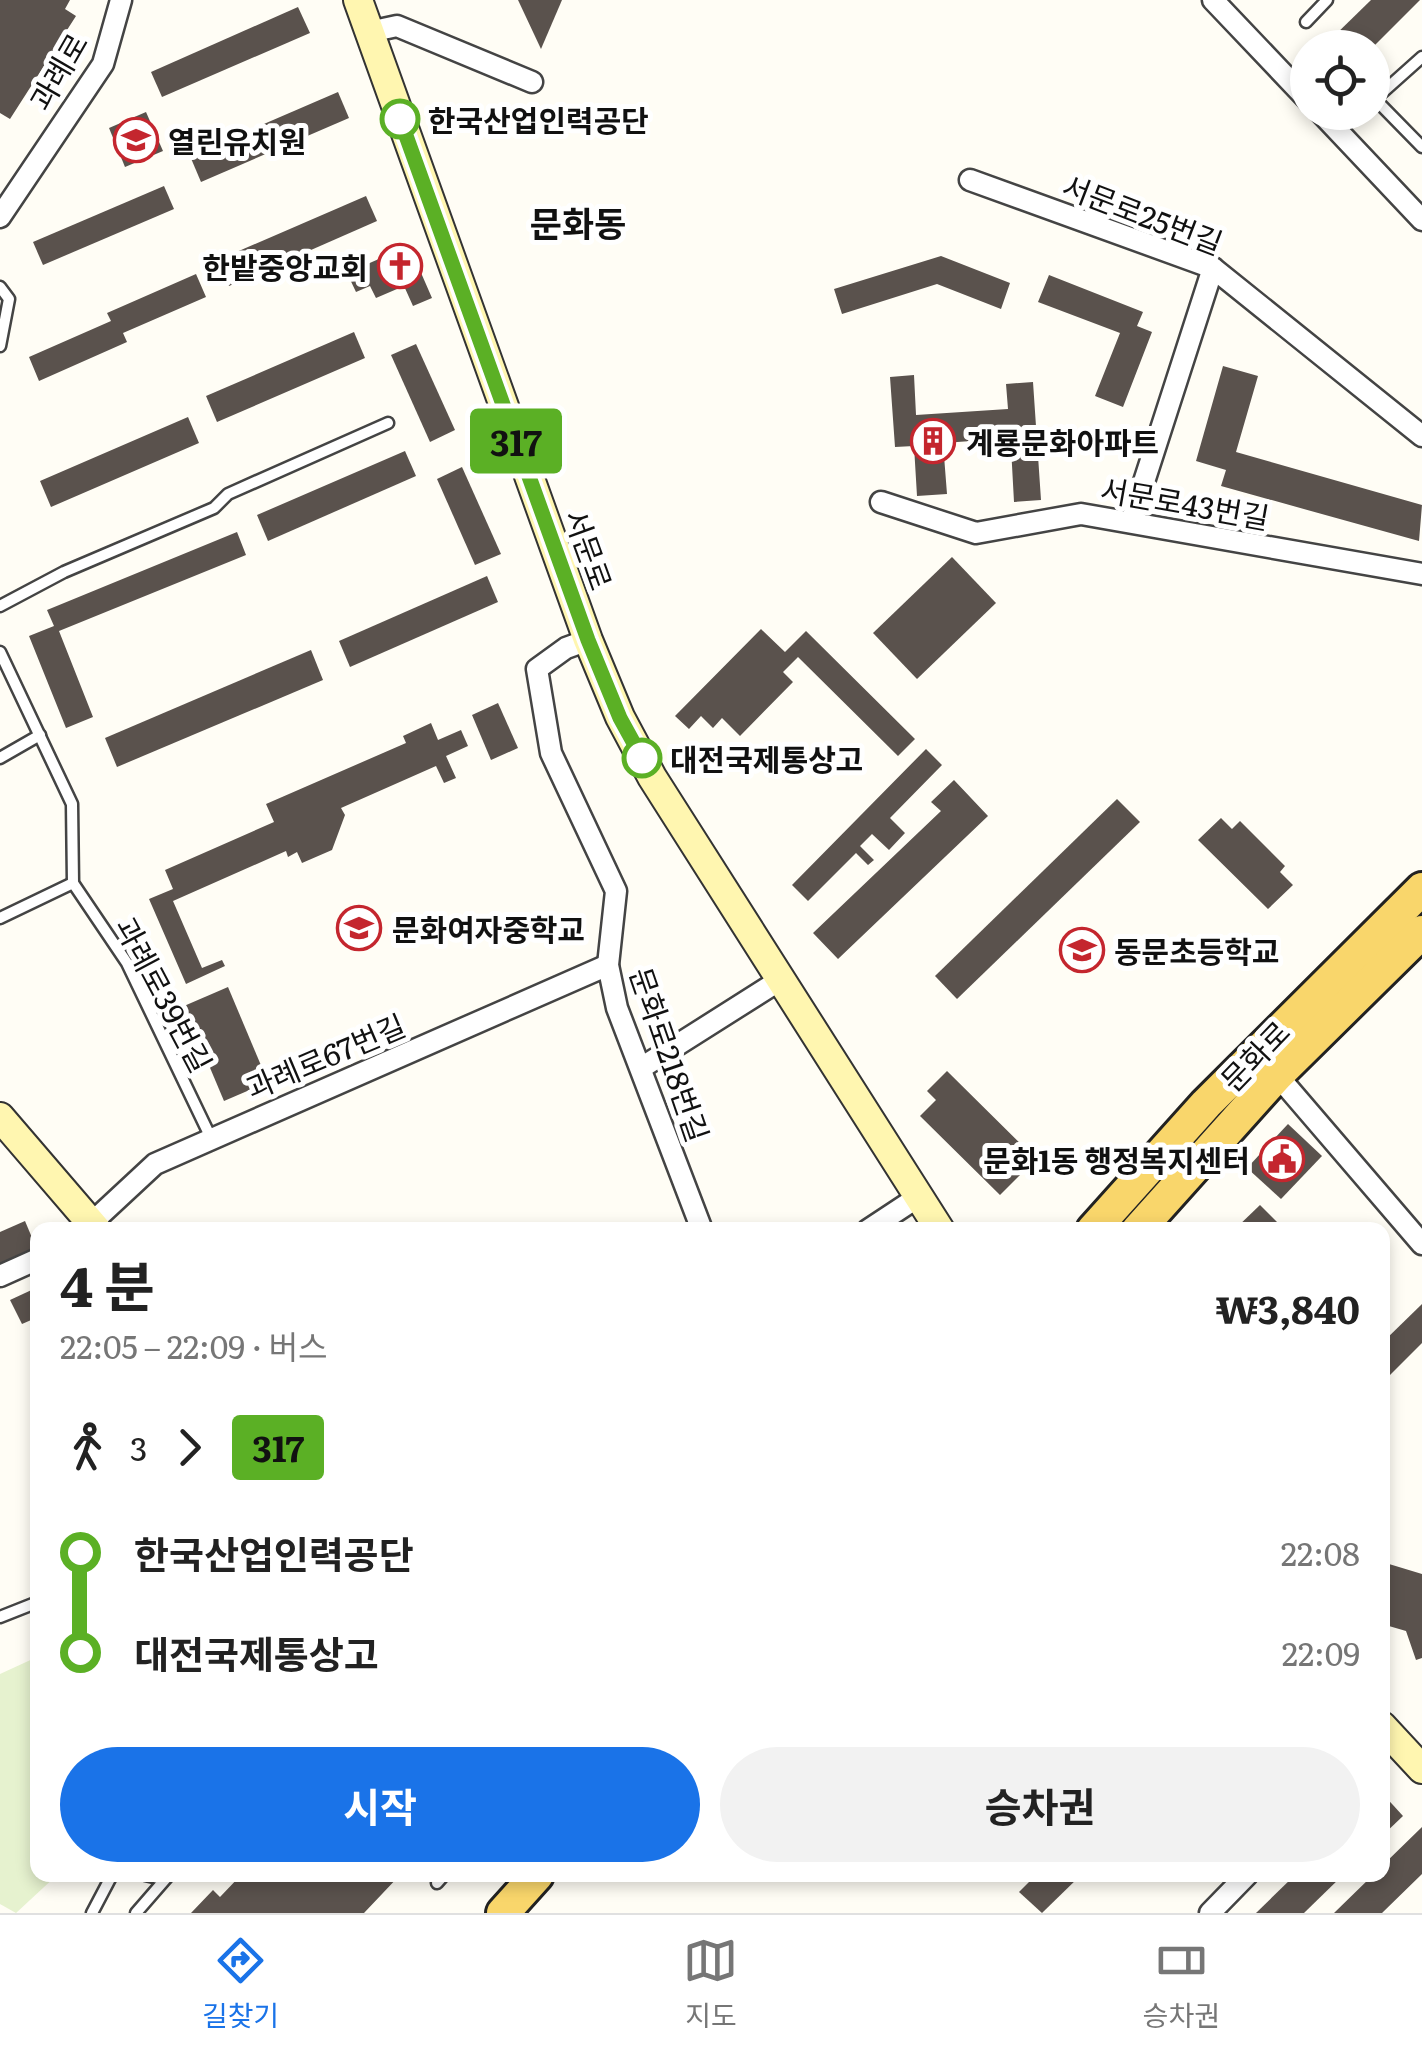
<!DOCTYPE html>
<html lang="ko">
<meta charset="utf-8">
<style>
:root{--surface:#fff;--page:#f2f2f2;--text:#222;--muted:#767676;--line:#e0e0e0;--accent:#1a73e8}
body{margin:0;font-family:Literata,"Noto Sans KR",serif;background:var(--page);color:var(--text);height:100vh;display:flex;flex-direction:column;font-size:38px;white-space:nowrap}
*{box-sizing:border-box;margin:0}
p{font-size:32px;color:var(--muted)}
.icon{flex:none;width:55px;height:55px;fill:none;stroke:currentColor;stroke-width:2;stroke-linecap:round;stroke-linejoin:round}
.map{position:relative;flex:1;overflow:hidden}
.side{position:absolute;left:30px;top:1222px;width:1360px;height:660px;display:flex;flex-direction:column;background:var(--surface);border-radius:20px;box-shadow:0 5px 15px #0003}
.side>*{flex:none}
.badge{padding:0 20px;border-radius:8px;font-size:35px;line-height:65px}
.fabs{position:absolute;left:1290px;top:30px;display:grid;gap:20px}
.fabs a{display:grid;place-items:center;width:100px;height:100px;border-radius:50%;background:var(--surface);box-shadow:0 5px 15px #0003;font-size:50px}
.map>.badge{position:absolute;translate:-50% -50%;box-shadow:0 0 0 5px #fff}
.legs{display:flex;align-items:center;gap:15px;height:110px;padding:0 30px;font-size:32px}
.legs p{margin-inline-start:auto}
.headline{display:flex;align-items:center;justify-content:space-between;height:170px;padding:0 30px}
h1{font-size:55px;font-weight:700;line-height:75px}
.button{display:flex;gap:20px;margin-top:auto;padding:20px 30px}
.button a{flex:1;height:115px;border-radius:60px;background:var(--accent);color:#fff;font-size:40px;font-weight:700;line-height:115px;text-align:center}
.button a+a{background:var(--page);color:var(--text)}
ul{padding:0 30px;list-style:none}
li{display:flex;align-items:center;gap:35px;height:100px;font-size:38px}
li i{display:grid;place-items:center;width:15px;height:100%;margin:0 12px;background:currentColor}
li i::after{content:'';width:25px;height:25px;margin:-12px;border:8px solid;border-radius:50%;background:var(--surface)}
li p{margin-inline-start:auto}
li:first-child i{background:linear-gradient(#0000 50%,currentColor 0)}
li:last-child i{background:linear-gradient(currentColor 50%,#0000 0)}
.tabs{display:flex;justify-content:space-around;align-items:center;height:140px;border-top:2px solid var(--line);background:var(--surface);font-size:28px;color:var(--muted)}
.tabs a{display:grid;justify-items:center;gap:5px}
.tabs .selected{color:var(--accent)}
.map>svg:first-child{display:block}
</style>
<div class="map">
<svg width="1422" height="1913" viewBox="0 0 1422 1913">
<rect width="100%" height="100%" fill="#fffdf5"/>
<path fill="#e6f2cf" d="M37 1657 38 1875H57L16 1913 0 1904V1674Z"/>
<g fill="#5a524d">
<path d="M0 0H70L65 9 76 16 10 119 0 113Z"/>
<path d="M518 0H562L541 49Z"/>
<path d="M1371 0H1420L1372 48H1336L1329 41Z"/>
<path d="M298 7 310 33 162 97 151 72Z"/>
<path d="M338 92 349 118 201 182 190 156Z"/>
<path d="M146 112 163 151 125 167 109 128Z"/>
<path d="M164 186 174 209 43 265 33 242Z"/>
<path d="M366 196 377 221 229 286 218 260Z"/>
<path d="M397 251 406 252 415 259 432 298 413 306 404 286 376 298 370 286 356 292 347 273Z"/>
<path d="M941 256 1010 283 1001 309 937 284 842 314 834 289Z"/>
<path d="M196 274 206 297 123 333 127 342 39 381 29 357 111 321 107 313Z"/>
<path d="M1049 275 1143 312 1137 326 1152 332 1123 407 1095 396 1120 333 1038 302Z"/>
<path d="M354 332 365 358 217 422 206 396Z"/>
<path d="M416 344 455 430 430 442 391 355Z"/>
<path d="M1223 366 1258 376 1236 452 1422 505 1419 541 1221 486 1226 470 1196 461Z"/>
<path d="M914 375 916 415 1008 409 1006 384 1033 382 1041 500 1014 502 1011 447 1000 448V439L943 443 947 494 917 496 914 446 895 447 890 377Z"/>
<path d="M188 417 199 443 51 507 40 481Z"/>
<path d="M405 451 416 476 268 541 257 515Z"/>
<path d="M462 467 501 554 475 565 437 479Z"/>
<path d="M237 532 246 555 59 631 93 717 66 728 29 636 54 626 47 610Z"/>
<path d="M952 557 996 603 917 679 873 633Z"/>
<path d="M487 576 498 602 350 667 339 641Z"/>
<path d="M761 629 785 652 806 631 915 739 898 756 798 657 783 672 793 682 740 736 722 718 713 728 701 716 689 729 675 716Z"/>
<path d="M311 650 323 680 117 767 105 738Z"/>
<path d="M498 703 518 748 491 760 472 715Z"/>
<path d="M431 723 438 740 461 730 468 746 446 756 456 778 444 783 436 766 341 808 345 815 332 850 302 863 297 852 288 857 286 851 173 901 202 968 222 960 225 966 186 984 149 899 173 889 165 870 274 822 266 804 406 743 403 736Z"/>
<path d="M926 749 942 765 890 818 905 833 889 850 872 834 860 846 874 860 868 865 856 853 808 901 792 885Z"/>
<path d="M954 780 988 816 838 959 813 933 941 811 931 802Z"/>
<path d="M1117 799 1140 822 957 999 935 976Z"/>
<path d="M1221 818 1232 829 1240 821 1285 866 1280 872 1293 885 1268 909 1198 840Z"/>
<path d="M228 987 268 1082 224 1101 184 1006Z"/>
<path d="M947 1071 1036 1159 1000 1195 920 1116 936 1100 927 1091Z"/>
<path d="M1288 1124 1322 1156 1281 1199 1247 1168Z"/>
<path d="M1260 1205 1285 1230H1234Z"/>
<path d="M25 1221 38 1252 0 1269V1232Z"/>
<path d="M38 1287V1317L22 1324 10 1300Z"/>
<path d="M1422 1304V1343L1382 1383V1343Z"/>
<path d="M1389 1564 1422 1574V1658L1416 1660 1406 1631 1382 1624V1584Z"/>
<path d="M1382 1793 1403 1816 1382 1836Z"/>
<path d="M1422 1827V1874L1382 1913H1334L1373 1875H1382V1866Z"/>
<path d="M241 1875H400L364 1913H191L213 1890 220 1897Z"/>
<path d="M1036 1875H1081L1042 1913 1019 1892Z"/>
<path d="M1295 1875H1343L1304 1913H1256Z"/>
</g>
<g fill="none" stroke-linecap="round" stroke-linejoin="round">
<defs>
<g id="lane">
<path d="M1306 22 1327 0"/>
<path d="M1422 57 1375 99 1422 147"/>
<path d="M0 287 9 299 0 346"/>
<path d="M0 606 64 572 214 508 228 494 388 423"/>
<path d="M0 652 72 804 73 883 127 963 211 1138"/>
<path d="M0 758 40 735"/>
<path d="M0 918 73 883"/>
<path d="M0 1617 38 1602"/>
<path d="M145 1875 158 1878 166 1875"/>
<path d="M437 1883 444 1875"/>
<path d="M92 1913 112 1875"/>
<path d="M136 1913 169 1875"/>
</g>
<g id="street">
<path d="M1213 0 1308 100"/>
<path d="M369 32 397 26 532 82"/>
<path d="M1320 112 1422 220"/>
<path d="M970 180 1213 268 1422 436"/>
<path d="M0 217 103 64 121 0"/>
<path d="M881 502 976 533 1081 514 1422 574"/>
<path d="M1131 522 1213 268"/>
<path d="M588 640 566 648 537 669 551 753 616 891 608 965 617 1008 702 1230"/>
<path d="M641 1068 780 980"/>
<path d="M1276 1068 1277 1075 1422 1244"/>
<path d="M84 1230 155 1164 608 965"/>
<path d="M868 1230 918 1197"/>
<path d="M0 1276 38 1259"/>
<path d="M1210 1913 1247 1875"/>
</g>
<g id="secondary">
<path d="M358 0 588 640 620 717 652 777 940 1230"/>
<path d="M0 1117 97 1230"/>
<path d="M1382 1726 1422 1769"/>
</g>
<g id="primary">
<path d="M1093 1230 1206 1104 1422 889"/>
<path d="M1138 1230 1277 1075 1422 932"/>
<path d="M503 1913 537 1875"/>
</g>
</defs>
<use href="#lane" stroke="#444" stroke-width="15"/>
<use href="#street" stroke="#444" stroke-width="25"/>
<use href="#secondary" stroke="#333" stroke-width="32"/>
<use href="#primary" stroke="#222" stroke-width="38"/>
<use href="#lane" stroke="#fff" stroke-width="10"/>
<use href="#street" stroke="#fff" stroke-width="20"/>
<use href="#secondary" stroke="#fff6b0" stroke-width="28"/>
<use href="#primary" stroke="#f9d66b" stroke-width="32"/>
</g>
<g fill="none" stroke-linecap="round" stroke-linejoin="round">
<defs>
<path id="line-1" d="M400 119 588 640 620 718 642 758"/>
</defs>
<use href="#line-1" stroke="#fff" stroke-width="22"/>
<use href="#line-1" stroke="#5bb025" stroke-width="15"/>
</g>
<defs>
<symbol id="school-ring" viewBox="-11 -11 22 22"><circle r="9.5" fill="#fff" stroke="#c4262e" stroke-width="1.5"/><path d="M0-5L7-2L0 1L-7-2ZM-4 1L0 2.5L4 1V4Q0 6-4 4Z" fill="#c4262e"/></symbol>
<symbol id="church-ring" viewBox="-11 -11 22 22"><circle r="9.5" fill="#fff" stroke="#c4262e" stroke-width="1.5"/><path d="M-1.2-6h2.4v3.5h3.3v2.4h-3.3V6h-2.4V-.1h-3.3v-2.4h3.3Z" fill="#c4262e"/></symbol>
<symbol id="building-ring" viewBox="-11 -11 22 22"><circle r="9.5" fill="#fff" stroke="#c4262e" stroke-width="1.5"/><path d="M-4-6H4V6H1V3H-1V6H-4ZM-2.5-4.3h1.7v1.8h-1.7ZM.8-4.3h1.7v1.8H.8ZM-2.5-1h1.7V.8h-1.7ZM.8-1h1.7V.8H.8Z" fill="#c4262e"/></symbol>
<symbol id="civic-ring" viewBox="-11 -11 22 22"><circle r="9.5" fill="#fff" stroke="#c4262e" stroke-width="1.5"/><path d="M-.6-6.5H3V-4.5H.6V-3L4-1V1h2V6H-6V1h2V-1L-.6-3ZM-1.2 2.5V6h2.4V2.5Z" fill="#c4262e"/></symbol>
</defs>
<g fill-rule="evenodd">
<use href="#school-ring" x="111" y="115" width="50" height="50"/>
<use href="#church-ring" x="375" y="241" width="50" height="50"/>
<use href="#building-ring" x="908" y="416" width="50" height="50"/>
<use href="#school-ring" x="334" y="903" width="50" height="50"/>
<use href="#school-ring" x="1057" y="925" width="50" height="50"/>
<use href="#civic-ring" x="1257" y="1134" width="50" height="50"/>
</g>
<g fill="#fff" stroke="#5bb025" stroke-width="5">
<circle cx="400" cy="119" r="18"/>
<circle cx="642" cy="758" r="18"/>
</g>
<g text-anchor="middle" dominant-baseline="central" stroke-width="10" stroke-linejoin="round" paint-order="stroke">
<g font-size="30" fill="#111" stroke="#fff">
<text transform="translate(57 71) rotate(-60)">과례로</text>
<text transform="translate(1143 213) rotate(21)">서문로25번길</text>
<text transform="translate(1185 502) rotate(10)">서문로43번길</text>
<text transform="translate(590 549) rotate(70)">서문로</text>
<text transform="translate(165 994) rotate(62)">과례로39번길</text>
<text transform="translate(671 1054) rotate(71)">문화로218번길</text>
<text transform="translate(325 1055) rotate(-23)">과례로67번길</text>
<text transform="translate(1254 1055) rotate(-46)">문화로</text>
</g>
<g font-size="30" font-weight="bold" fill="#111" stroke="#fff" text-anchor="start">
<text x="428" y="119">한국산업인력공단</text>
<text x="670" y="758">대전국제통상고</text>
</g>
<g font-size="30" font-weight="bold" fill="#111" stroke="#fff" text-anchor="start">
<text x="168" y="140">열린유치원</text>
<text x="368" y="266" text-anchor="end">한밭중앙교회</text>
<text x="966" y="441">계룡문화아파트</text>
<text x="392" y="928">문화여자중학교</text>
<text x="1114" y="950">동문초등학교</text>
<text x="1250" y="1159" text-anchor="end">문화1동 행정복지센터</text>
</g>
<g font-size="35" font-weight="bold" fill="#111" stroke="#fff">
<text x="578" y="222">문화동</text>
</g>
</g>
</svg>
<div class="fabs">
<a><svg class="icon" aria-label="locate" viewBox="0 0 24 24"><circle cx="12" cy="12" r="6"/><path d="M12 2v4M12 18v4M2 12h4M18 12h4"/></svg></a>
</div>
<b class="badge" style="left:516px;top:441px;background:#5bb025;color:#111">317</b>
<section class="side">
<div class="headline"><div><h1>4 분</h1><p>22:05 – 22:09 · 버스</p></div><b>₩3,840</b></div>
<div class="legs"><svg class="icon" aria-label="walk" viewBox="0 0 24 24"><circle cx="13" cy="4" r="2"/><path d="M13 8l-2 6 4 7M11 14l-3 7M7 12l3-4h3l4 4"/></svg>3<svg class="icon" aria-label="forward" viewBox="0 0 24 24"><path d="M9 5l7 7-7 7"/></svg><b class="badge" style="background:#5bb025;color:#111">317</b></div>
<ul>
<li><i style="color:#5bb025"></i><b>한국산업인력공단</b><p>22:08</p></li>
<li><i style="color:#5bb025"></i><b>대전국제통상고</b><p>22:09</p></li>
</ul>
<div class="button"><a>시작</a><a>승차권</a></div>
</section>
</div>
<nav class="tabs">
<a class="selected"><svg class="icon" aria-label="directions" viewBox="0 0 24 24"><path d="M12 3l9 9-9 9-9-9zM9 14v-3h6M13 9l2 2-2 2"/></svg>길찾기</a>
<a><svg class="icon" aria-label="map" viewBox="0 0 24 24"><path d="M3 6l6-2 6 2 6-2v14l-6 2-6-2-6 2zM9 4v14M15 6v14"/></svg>지도</a>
<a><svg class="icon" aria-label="tickets" viewBox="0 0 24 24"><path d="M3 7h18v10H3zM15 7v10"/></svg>승차권</a>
</nav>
